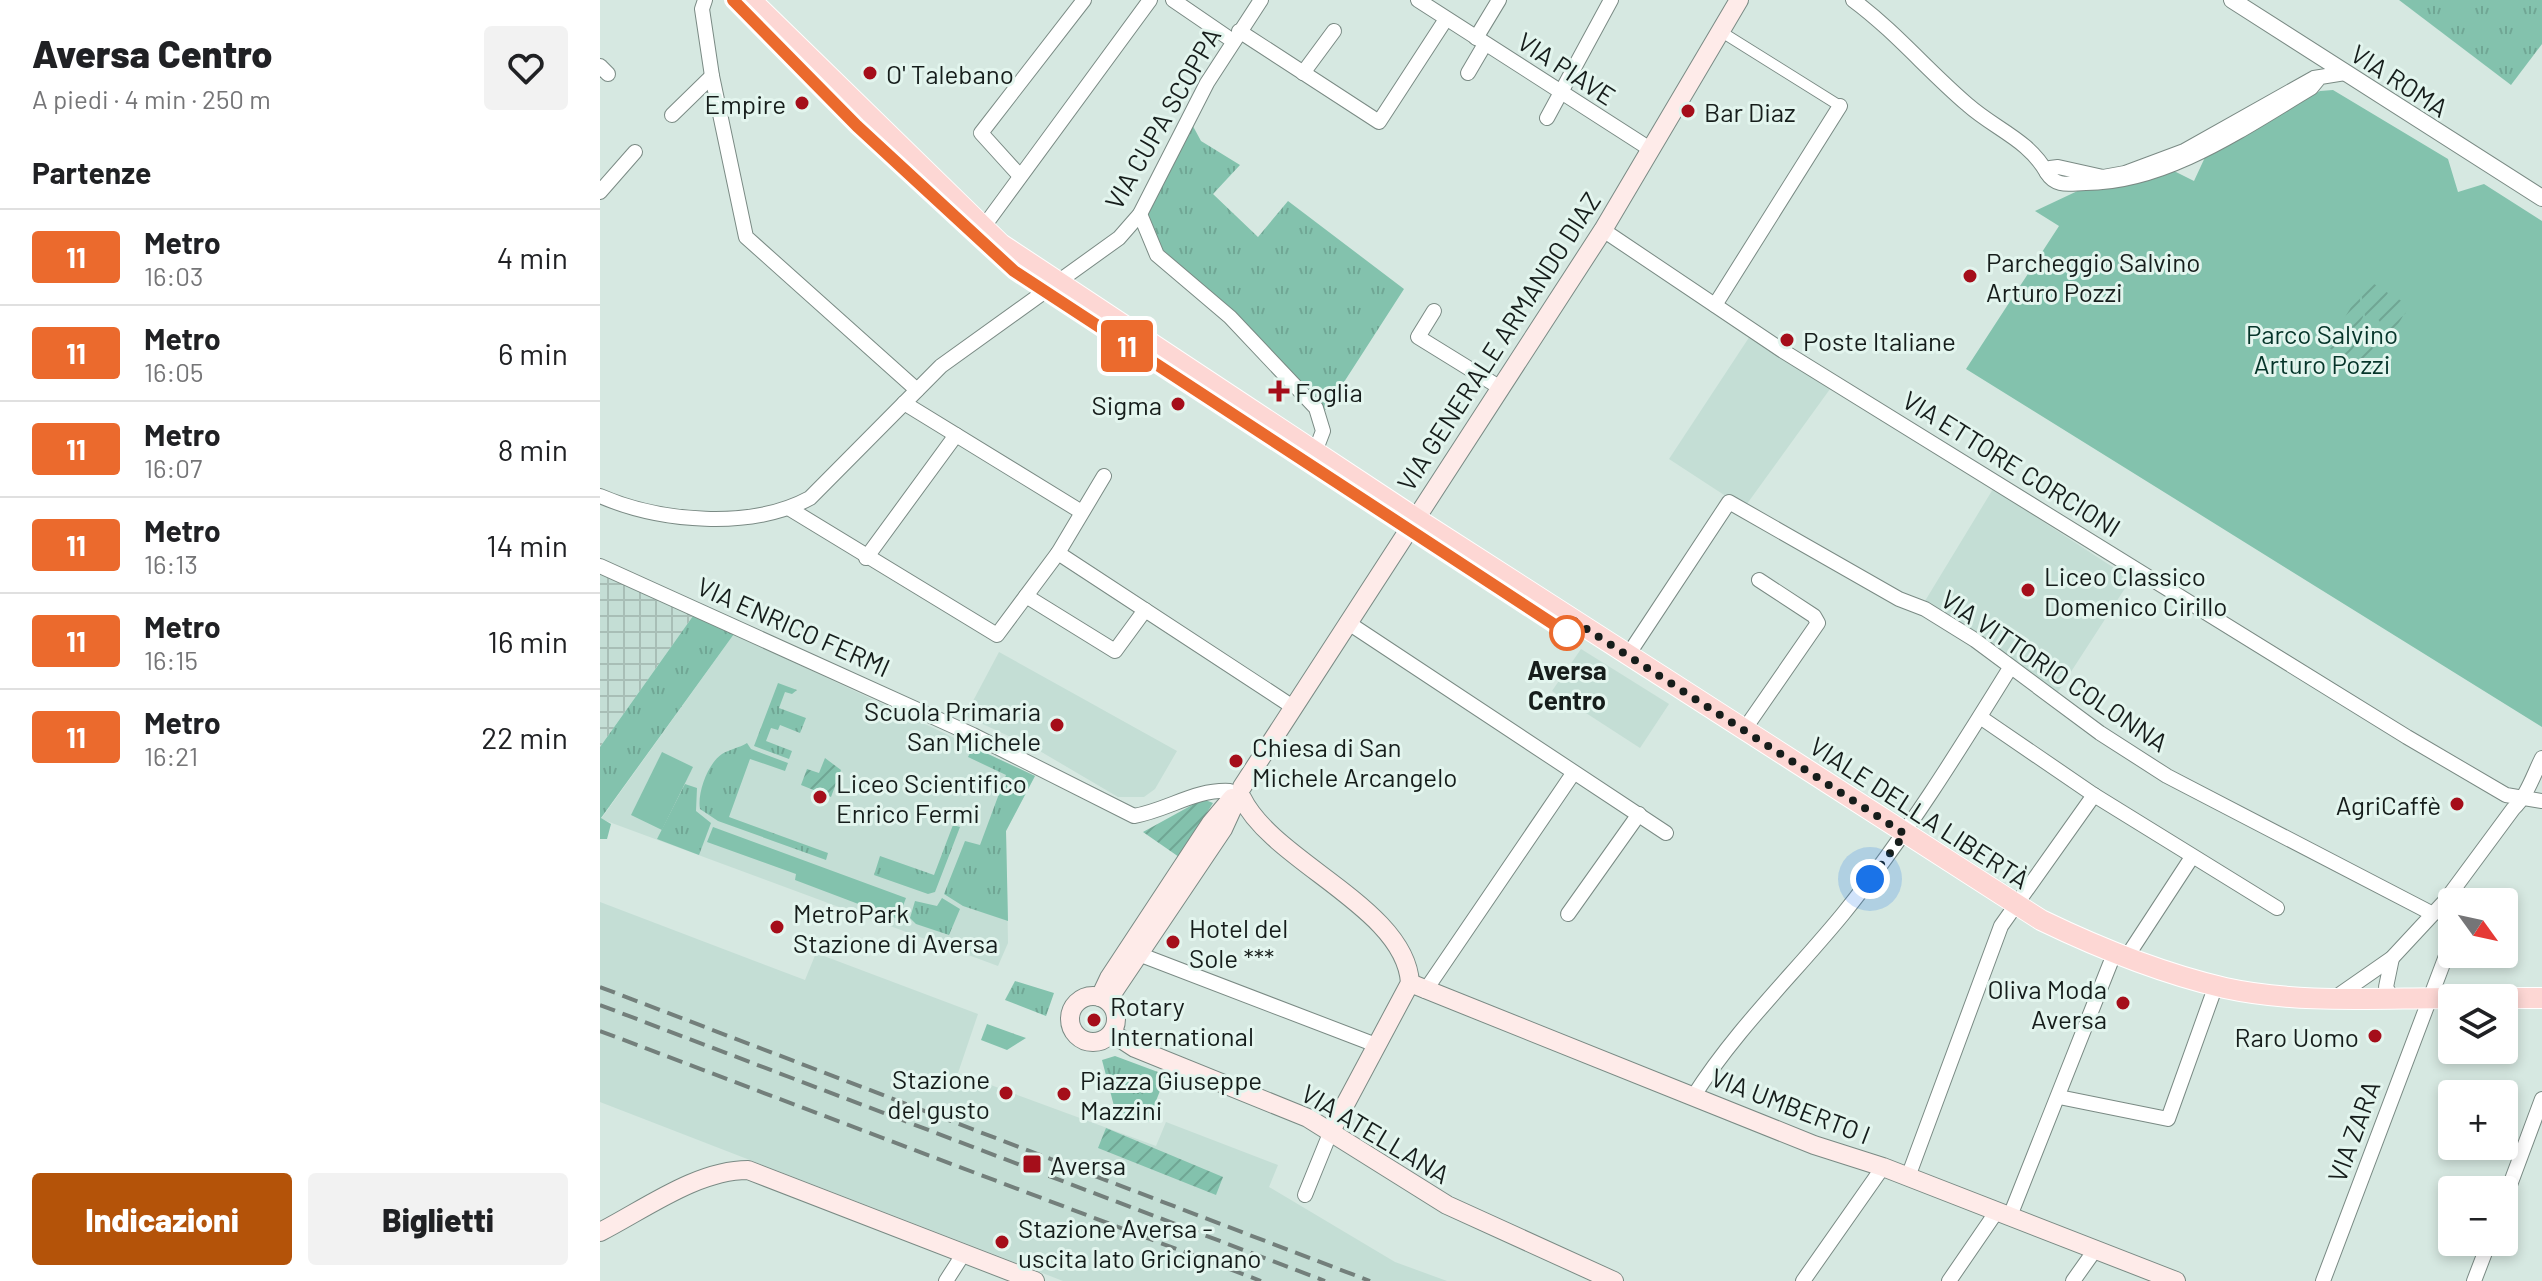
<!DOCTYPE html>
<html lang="it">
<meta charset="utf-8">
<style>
:root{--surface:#fff;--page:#f2f2f2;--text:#202124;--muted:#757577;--line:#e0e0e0;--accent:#b45309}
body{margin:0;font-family:Barlow,sans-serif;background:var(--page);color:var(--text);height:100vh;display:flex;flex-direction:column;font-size:30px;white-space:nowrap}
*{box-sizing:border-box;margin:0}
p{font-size:26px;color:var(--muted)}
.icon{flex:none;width:44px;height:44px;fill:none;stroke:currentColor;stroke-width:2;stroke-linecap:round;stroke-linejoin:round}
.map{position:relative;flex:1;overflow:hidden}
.details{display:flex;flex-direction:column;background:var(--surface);width:600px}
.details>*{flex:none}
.badge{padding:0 16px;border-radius:6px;font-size:28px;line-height:52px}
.needle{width:52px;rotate:123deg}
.controls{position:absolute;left:1838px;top:888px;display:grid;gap:16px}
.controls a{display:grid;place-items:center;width:80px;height:80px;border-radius:8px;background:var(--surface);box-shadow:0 4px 12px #0003;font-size:40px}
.you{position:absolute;width:40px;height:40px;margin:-20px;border:6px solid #fff;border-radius:50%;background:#1a73e8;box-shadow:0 0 0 12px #1a73e833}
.map>.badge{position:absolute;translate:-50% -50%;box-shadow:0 0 0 4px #fff}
h2{padding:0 32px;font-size:30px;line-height:72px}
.round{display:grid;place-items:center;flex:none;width:84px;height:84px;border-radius:8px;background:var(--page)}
.overview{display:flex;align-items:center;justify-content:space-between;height:136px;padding:0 32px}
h1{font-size:38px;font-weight:800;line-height:60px}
.primary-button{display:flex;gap:16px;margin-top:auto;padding:16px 32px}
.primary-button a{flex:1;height:92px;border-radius:8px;background:var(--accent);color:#fff;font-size:32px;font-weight:800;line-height:92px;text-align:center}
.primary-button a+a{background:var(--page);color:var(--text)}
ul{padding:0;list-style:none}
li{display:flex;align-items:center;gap:24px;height:96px;padding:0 32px;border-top:2px solid var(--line)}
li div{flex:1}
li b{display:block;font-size:30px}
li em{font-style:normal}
li .badge{min-width:88px;font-weight:700;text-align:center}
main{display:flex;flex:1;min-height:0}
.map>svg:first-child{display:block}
</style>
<main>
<section class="details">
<div class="overview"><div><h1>Aversa Centro</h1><p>A piedi · 4 min · 250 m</p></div><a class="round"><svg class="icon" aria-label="heart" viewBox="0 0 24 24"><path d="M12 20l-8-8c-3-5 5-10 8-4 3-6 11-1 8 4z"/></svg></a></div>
<h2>Partenze</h2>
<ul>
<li><span class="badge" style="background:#eb6a2d;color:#fff">11</span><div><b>Metro</b><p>16:03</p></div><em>4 min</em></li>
<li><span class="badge" style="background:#eb6a2d;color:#fff">11</span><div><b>Metro</b><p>16:05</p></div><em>6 min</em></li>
<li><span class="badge" style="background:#eb6a2d;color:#fff">11</span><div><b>Metro</b><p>16:07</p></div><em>8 min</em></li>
<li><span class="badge" style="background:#eb6a2d;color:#fff">11</span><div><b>Metro</b><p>16:13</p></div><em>14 min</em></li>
<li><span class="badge" style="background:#eb6a2d;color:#fff">11</span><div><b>Metro</b><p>16:15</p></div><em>16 min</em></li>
<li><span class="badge" style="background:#eb6a2d;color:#fff">11</span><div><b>Metro</b><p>16:21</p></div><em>22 min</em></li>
</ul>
<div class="primary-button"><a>Indicazioni</a><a>Biglietti</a></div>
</section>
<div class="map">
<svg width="1942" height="1281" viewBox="0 0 1942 1281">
<defs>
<pattern id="industrial-grid" width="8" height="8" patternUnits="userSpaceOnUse" patternTransform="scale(2)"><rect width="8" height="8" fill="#c4ded5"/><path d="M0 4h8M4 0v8" fill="none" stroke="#a8beb6"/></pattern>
<pattern id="grass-tufts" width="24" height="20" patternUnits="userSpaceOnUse" patternTransform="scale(2)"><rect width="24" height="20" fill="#83c2ad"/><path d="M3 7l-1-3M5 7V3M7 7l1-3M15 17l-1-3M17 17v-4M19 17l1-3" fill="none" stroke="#70a694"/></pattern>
<pattern id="garden-furrows" width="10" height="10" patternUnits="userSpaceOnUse" patternTransform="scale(2)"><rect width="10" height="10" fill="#83c2ad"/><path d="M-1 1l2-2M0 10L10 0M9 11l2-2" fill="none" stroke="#70a694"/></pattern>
</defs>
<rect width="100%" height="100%" fill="#d6e8e1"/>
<g fill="#c4ded5">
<path d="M1150 336 1230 389 1144 508 1069 459Z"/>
<path d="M1393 489 1531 579 1456 695 1384 637 1325 601Z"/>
<path d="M134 634 435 776 406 831 408 943 398 966 1 819Z"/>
<path d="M981 649 1069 704 1040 748 952 691Z"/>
<path d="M399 652 577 751 555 789 544 797H518L433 747 365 716Z"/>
<path d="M0 902 205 980 216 953 378 1014 358 1073 556 1146 566 1122 678 1165 669 1187 795 1262 847 1281H463L0 1102Z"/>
</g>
<path fill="url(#industrial-grid)" d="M0 573 93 611V616L0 747Z"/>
<g fill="url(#grass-tufts)">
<path d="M1799 0H1942V44L1911 85Z"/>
<path d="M588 117 601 141 640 165 613 194 658 237 688 201 804 289 726 410 563 250 544 226 550 192Z"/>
<path d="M93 616 134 634 1 818 11 824 7 839H0V747Z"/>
<path d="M178 683 197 690 192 694 185 692 179 708 206 718 200 733 180 725 178 730 171 728 166 741 192 751 189 759 154 746Z"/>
<path d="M147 743 151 749 188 763 185 771 150 759 129 817 228 853 226 860 118 821 100 809C97 793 108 763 122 754 130 749 139 748 147 743Z"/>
<path d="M373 747 435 776 406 831 408 921 363 906 344 894 365 841 380 845 406 775 368 757Z"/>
<path d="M85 784 97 788 96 811 111 823 99 855 57 839Z"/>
<path d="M353 825 360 827 335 892 328 894 274 875 280 856 334 875Z"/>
<path d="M342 898 360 909 349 935 316 924 310 918 315 901 337 906Z"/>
<path d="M415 981 454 993 446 1016 405 1000Z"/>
<path d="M387 1024 426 1038 407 1050 381 1040Z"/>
<path d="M515 1056 566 1075 548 1122 515 1110 502 1060Z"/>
</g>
<g fill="#83c2ad">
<path d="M1733 90 1848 159 1858 192 1884 184 1942 221V727L1366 369 1459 226 1435 211 1486 187 1570 169 1594 181 1607 153 1720 91Z"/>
<path d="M62 752 93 767 62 830 31 815Z"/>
<path d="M113 827 306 898 298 919 195 880 196 874 107 842Z"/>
</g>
<g fill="url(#garden-furrows)">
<path d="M1768 280 1788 293 1774 316H1765L1761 292Z"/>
<path d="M1759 294 1763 317 1758 326 1736 332Z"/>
<path d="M1791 294 1809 306 1805 314 1780 322 1777 318Z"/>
<path d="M1803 316 1779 356 1772 336 1780 325Z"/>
<path d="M1759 329 1762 334 1747 358 1727 347 1733 336Z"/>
<path d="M1765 337 1769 338 1777 360 1769 372 1750 361Z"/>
<path d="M225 758 241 770 231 797 201 785 207 769 219 773Z"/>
<path d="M603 799 613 803 579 857 543 832Z"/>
<path d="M506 1128 623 1177 616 1195 498 1148Z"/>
</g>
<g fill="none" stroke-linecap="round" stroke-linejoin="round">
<defs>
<path id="pedestrian" d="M1120 31 1240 106"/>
<g id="minor">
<path d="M105 0 102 9 112 76 146 237 317 390"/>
<path d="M573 0 633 41"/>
<path d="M818 0 1050 149"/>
<path d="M1253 0C1295 31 1328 71 1368 105 1395 129 1429 140 1447 173"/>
<path d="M639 31 779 122 846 19"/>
<path d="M876 38 899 0"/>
<path d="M0 66 8 74"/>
<path d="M703 73 734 31"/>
<path d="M868 73 885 44"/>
<path d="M1720 77 1711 88C1644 128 1566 183 1486 183 1471 183 1456 188 1447 173L1450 168 1458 167 1503 177 1525 173 1584 151 1714 78 1745 73"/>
<path d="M72 115 112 76"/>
<path d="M947 118 1011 0"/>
<path d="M420 176 381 133 484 0"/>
<path d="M0 192 35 152"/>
<path d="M540 214 557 255 630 317 716 408 723 431 715 452"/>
<path d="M382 229 550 0"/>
<path d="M1003 230 1183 351 1807 737 1906 795 1942 801"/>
<path d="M1115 305 1240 106"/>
<path d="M834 311 818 337 899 387"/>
<path d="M304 403 480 511"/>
<path d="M0 496C60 522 151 530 210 498L341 366 519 238 540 214 607 83 661 0"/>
<path d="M190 509 397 635 458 553 504 476"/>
<path d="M458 553 693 707"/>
<path d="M266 558 356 435"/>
<path d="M0 566 373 735 534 816C568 810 595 789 630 791"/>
<path d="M426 596 515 651 545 610"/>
<path d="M747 622 1066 833"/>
<path d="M1028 655 1129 502 1299 599 1325 609 1375 640 1500 733 1567 776 1833 914"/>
<path d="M1380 717 1494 795 1677 908"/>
<path d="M1144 730 1218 623 1214 616 1159 580"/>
<path d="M968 914 1039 814"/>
<path d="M541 955 776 1045"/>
<path d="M1526 958 1592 857"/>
<path d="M1792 958 1786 987 1792 998"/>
<path d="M825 991 970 778"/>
<path d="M1736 997 1792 958 1845 901 1913 809C1927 796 1933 776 1942 758"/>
<path d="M1093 1097C1136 1029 1193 975 1243 914 1306 836 1358 752 1410 668"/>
<path d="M1459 1097 1568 1119 1616 985"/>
<path d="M1308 1177 1401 926 1494 795"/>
<path d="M705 1195 731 1131"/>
<path d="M1904 1201 1942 1099"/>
<path d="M1410 1216 1514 954"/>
<path d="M346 1281 364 1253"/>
<path d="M1203 1281 1283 1167"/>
<path d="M1349 1281 1397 1211"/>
<path d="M1473 1281 1495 1250"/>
<path d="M1723 1281 1852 940"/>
<path d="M1874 1281 1889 1242"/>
</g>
<path id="tertiary" d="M1632 0 1942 198"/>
<g id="secondary">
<path d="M642 787 1003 230 1139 0"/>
<path d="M642 798C673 862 806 908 810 983L731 1131"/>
<path d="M810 983 1214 1145 1283 1167 1576 1281"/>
<circle cx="493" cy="1019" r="23"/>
<path d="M500 997 509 978 611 823 632 798"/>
<path d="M508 1000 623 829 634 805"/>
<path d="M512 1033 535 1048 708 1118 847 1205 1014 1281"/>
<path d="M0 1232C45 1209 97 1170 148 1170L435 1281"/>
</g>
<g id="primary">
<path d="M151 0 401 244 814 517 1441 920C1501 949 1560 973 1625 988 1698 1004 1778 998 1852 998"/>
<path d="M1904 998H1942"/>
</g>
</defs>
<use href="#pedestrian" stroke="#7a8a84" stroke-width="12"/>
<use href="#minor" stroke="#7a8a84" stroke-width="16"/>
<use href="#tertiary" stroke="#7a8a84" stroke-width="18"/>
<use href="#secondary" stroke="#7a8a84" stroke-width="20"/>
<use href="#primary" stroke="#fff" stroke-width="22"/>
<use href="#pedestrian" stroke="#fff" stroke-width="10"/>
<use href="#minor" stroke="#fff" stroke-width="14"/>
<use href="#tertiary" stroke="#fff" stroke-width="16"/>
<use href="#secondary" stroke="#feebe9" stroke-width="18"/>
<use href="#primary" stroke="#fdd7d4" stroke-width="20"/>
<g stroke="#737f7b" stroke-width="4" stroke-dasharray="16 8" stroke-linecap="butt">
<path d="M0 987 770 1281"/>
<path d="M0 1005 725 1281"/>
<path d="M0 1031 661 1281"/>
</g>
</g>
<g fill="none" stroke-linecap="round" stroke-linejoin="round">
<defs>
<path id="line" d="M133 0 257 126 414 271 967 633"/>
</defs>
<use href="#line" stroke="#fff" stroke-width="18"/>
<use href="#line" stroke="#eb6a2d" stroke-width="12"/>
<path stroke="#161d1b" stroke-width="8" stroke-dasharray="0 14.4" d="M967 633 974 621 1305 834 1270 879"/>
</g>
<g fill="#a50e1a" stroke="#e3f5ee" stroke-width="3">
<circle cx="270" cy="73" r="8"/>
<circle cx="202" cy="103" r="8"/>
<circle cx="1088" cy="111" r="8"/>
<circle cx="1370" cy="276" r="8"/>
<circle cx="1187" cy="340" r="8"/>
<path d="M675 379h8v8h8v8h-8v8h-8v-8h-8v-8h8z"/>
<circle cx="578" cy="404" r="8"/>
<circle cx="1428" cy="590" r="8"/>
<circle cx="457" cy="725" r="8"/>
<circle cx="636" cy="761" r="8"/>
<circle cx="220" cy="797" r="8"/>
<circle cx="1857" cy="804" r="8"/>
<circle cx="177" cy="927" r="8"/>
<circle cx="573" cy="942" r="8"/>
<circle cx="1523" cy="1003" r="8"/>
<circle cx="494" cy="1020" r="8"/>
<circle cx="1775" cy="1036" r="8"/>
<circle cx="406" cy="1093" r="8"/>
<circle cx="464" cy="1094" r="8"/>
<rect x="422" y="1154" width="20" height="20" rx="4"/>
<circle cx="402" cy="1242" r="8"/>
</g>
<circle fill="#fff" stroke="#eb6a2d" stroke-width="4" cx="967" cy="633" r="16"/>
<g text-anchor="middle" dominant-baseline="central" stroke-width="6" stroke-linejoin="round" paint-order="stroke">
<g font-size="26" fill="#161d1b" stroke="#e3f5ee">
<text transform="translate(967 68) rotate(33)">VIA PIAVE</text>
<text transform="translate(1800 80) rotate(33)">VIA ROMA</text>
<text transform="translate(562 118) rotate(-60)">VIA CUPA SCOPPA</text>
<text transform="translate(898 341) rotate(-57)">VIA GENERALE ARMANDO DIAZ</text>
<text transform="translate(1412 463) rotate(32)">VIA ETTORE CORCIONI</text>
<text transform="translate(194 626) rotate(24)">VIA ENRICO FERMI</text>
<text transform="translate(1455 670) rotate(34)">VIA VITTORIO COLONNA</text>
<text transform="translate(1320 812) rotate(33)">VIALE DELLA LIBERTÀ</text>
<text transform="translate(1191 1105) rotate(21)">VIA UMBERTO I</text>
<text transform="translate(1753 1131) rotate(-70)">VIA ZARA</text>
<text transform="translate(776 1133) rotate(31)">VIA ATELLANA</text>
</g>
<g font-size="26" fill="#161d1b" stroke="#e3f5ee" text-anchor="start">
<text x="286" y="73">O' Talebano</text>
<text x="186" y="103" text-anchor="end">Empire</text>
<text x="1104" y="111">Bar Diaz</text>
<text x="1386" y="261">Parcheggio Salvino<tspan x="1386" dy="30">Arturo Pozzi</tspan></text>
<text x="1203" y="340">Poste Italiane</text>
<text x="695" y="391">Foglia</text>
<text x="562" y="404" text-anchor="end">Sigma</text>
<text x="1444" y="575">Liceo Classico<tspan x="1444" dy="30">Domenico Cirillo</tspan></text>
<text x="441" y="710" text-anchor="end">Scuola Primaria<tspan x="441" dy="30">San Michele</tspan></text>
<text x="652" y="746">Chiesa di San<tspan x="652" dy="30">Michele Arcangelo</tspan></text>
<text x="236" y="782">Liceo Scientifico<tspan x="236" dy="30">Enrico Fermi</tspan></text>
<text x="1841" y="804" text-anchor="end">AgriCaffè</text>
<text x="193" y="912">MetroPark<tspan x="193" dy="30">Stazione di Aversa</tspan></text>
<text x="589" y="927">Hotel del<tspan x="589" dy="30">Sole ***</tspan></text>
<text x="1507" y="988" text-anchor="end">Oliva Moda<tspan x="1507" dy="30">Aversa</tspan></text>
<text x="510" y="1005">Rotary<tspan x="510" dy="30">International</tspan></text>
<text x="1759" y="1036" text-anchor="end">Raro Uomo</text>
<text x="390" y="1078" text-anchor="end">Stazione<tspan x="390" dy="30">del gusto</tspan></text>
<text x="480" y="1079">Piazza Giuseppe<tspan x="480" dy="30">Mazzini</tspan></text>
<text x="450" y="1164">Aversa</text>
<text x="418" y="1227">Stazione Aversa -<tspan x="418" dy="30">uscita lato Gricignano</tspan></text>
</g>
<g font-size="26" fill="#053429" stroke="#e3f5ee">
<text x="1722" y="333">Parco Salvino<tspan x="1722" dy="30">Arturo Pozzi</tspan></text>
</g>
<g font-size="26" font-weight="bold" fill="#161d1b" stroke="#e3f5ee">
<text x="967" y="669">Aversa<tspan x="967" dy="30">Centro</tspan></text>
</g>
</g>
</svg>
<div class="controls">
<a><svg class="needle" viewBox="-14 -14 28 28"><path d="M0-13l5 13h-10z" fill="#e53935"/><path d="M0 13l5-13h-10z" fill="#757577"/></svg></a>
<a><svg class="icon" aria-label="layers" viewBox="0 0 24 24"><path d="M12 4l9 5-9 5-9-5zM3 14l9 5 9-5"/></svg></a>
<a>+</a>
<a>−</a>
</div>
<div class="you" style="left:1270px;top:879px"></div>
<b class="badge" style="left:527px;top:346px;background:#eb6a2d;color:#fff">11</b>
</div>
</main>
